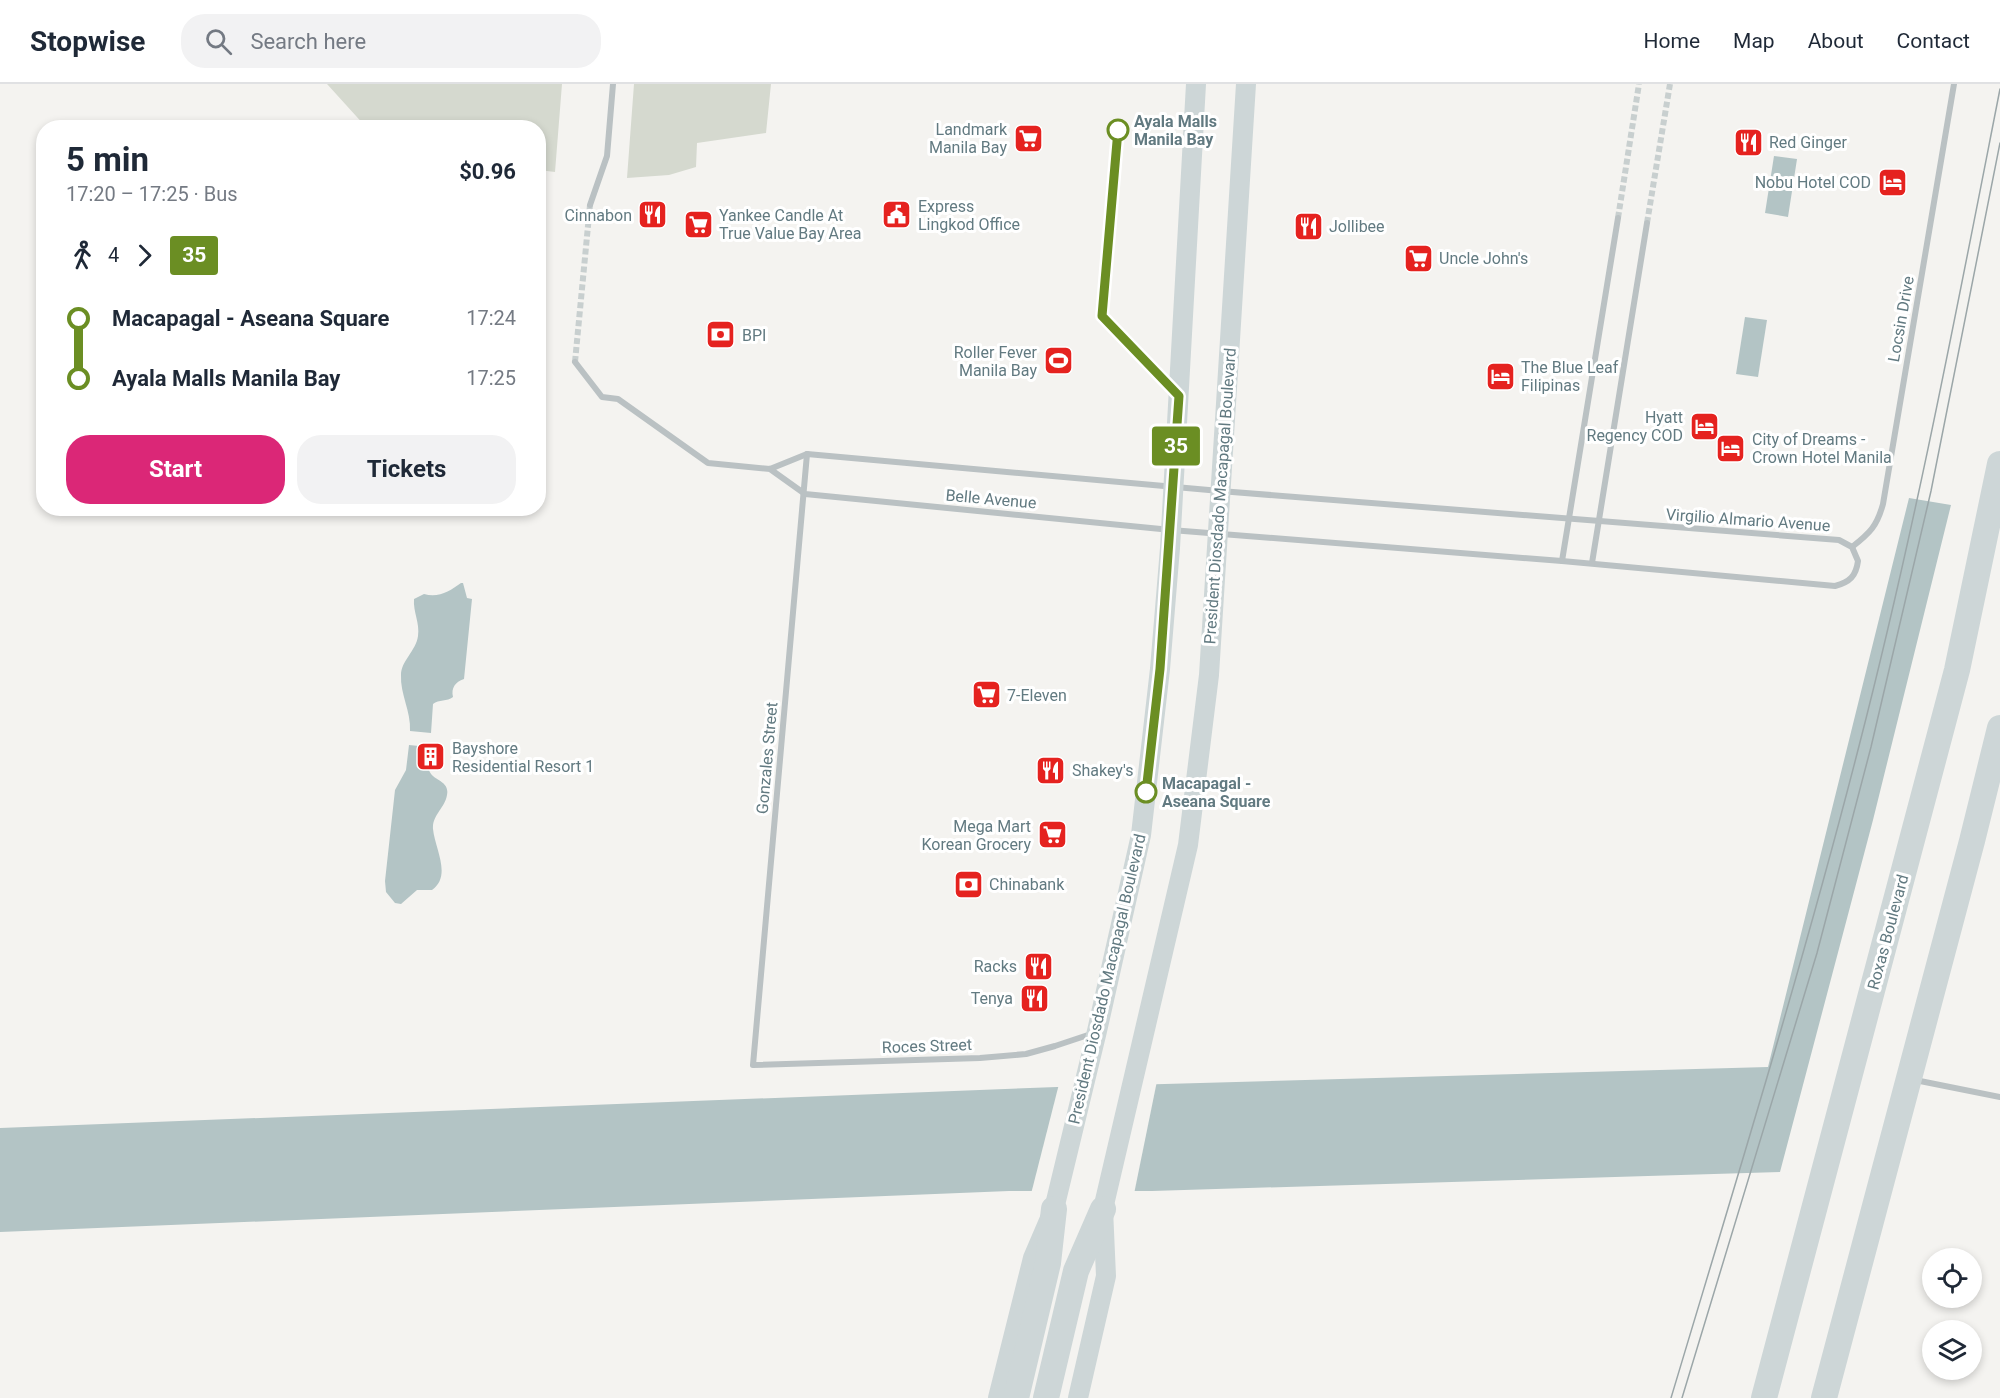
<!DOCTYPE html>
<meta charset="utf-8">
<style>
:root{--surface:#fff;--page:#f2f2f3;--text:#1f2937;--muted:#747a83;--line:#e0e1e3;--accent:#db2777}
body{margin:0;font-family:Roboto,sans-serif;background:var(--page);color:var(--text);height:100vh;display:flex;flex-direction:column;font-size:22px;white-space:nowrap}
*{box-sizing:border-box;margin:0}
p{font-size:20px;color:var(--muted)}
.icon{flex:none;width:33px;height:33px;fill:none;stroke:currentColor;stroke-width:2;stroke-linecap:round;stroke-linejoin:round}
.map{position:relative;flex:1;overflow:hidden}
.details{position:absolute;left:36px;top:36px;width:510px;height:396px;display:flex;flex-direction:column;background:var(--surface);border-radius:24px;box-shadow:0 3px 9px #0003}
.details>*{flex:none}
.badge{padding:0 12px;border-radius:4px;font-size:21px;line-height:39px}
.tools{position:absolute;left:1922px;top:1164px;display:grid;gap:12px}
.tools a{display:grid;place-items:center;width:60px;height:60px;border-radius:50%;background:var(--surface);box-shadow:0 3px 9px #0003;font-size:30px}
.map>.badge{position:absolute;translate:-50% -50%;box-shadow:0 0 0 3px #fff}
.legs{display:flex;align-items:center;gap:9px;height:66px;padding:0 30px;font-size:20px}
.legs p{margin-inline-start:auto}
.overview{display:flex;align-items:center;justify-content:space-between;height:102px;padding:0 30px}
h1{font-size:33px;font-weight:700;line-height:45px}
.primary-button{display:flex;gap:12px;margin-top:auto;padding:12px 30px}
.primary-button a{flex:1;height:69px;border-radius:24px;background:var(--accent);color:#fff;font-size:24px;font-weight:700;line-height:69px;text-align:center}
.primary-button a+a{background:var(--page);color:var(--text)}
ul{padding:0 30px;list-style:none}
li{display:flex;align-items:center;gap:21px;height:60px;font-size:22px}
li i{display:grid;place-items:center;width:9px;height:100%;margin:0 8px;background:currentColor}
li i::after{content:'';width:15px;height:15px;margin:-8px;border:4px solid;border-radius:50%;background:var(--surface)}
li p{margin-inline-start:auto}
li:first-child i{background:linear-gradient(#0000 50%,currentColor 0)}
li:last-child i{background:linear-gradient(currentColor 50%,#0000 0)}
header{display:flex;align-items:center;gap:36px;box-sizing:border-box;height:84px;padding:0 30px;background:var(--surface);border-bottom:2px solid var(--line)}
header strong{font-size:28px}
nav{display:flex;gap:33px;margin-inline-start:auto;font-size:21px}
.search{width:420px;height:54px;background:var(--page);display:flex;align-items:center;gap:15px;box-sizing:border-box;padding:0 21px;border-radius:24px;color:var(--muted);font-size:22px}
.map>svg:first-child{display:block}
</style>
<header>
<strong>Stopwise</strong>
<div class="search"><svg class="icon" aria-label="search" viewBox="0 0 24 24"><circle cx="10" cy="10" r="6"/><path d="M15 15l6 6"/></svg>Search here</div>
<nav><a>Home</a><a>Map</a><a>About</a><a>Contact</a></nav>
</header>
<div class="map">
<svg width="2000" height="1314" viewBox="0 0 2000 1314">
<rect width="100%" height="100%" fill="#f4f3f0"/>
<g fill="#d5d9cf">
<path d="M327 0H562L555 88 539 86 538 44 366 43Z"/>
<path d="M634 0H771L766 49 697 59 696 83 669 91 627 94Z"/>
</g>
<g fill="#b3c4c5">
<path d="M1774 72 1797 75 1788 133 1765 129Z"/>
<path d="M1745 233 1767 236 1758 293 1736 290Z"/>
<path d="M1909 414 1951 421 1873 736 1780 1088 1152 1107H1009L0 1148V1044L1057 1003 1768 983Z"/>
<path d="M461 499H463L467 514 472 515 464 595C455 598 451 604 453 613 447 618 439 615 433 620L431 649 410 647C411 627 400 610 401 591 401 577 416 567 418 552 420 539 413 528 414 515L424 510C439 514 450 507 461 499Z"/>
<path d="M409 661 429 663C429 670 427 680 429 686 432 697 450 696 447 711 445 724 432 731 433 745 435 765 452 792 432 806H417L401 820 395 819 386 808 385 797 395 706 406 686Z"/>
</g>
<path fill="#f4f3f0" d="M1157 997 1134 1110H1031L1059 1000Z"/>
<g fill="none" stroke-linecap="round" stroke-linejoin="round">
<g stroke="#c8cfcf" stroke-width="6" stroke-dasharray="6 3" stroke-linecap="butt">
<path d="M1618 134 1639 0"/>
<path d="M1647 139 1670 0"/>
<path d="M575 278 590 121"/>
</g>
<g stroke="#bac1c3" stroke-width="6">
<path d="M590 121 607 72 613 0"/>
<path d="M575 278 602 313 618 315 708 379 770 385 807 370 1220 407 1839 456 1852 463 1858 477C1856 492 1850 498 1835 502L1562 477 1171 446 805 410 770 385"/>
<path d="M807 370 753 981 980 974 1026 970 1055 962 1091 950"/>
<path d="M1852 463C1870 449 1877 442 1883 420L1954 0"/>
<path d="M1562 477 1618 134"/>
<path d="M1592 479 1647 139"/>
<path d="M1915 996 2000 1013"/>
</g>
<g stroke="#cdd6d7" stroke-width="20">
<path d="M998 1314 1033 1174 1054 1125 1097 947 1141 751 1160 585 1170 464 1196 0"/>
<path d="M1078 1314 1106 1192 1103 1125 1188 761 1209 591 1246 0"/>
</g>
<g stroke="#cdd6d7" stroke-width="26">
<path d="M1016 1314 1048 1179 1054 1125"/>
<path d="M1046 1314 1076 1187 1103 1125"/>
<path d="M1764 1314 1957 586 2000 380"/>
<path d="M1824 1314 1972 757 2000 644"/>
</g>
<g stroke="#9ba6a8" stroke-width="1.5">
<path d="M1671 1314C1736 1097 1803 881 1859 662 1915 445 1957 224 2000 5"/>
<path d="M1682 1314 1817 869 1871 663 1931 407 2000 59"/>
</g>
</g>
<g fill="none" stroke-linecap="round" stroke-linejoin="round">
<defs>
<path id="line-1" d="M1118 46 1102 232 1179 312 1160 585 1146 708"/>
</defs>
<use href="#line-1" stroke="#fff" stroke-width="14"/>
<use href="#line-1" stroke="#6b8e23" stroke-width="9"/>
</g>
<defs>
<symbol id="supermarket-square" viewBox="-11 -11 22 22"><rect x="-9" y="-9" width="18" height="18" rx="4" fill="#e5221f" stroke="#fff"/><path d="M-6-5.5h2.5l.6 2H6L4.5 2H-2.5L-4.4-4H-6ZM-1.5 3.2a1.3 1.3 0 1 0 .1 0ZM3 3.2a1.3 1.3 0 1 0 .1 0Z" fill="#fff"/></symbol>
<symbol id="restaurant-square" viewBox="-11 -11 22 22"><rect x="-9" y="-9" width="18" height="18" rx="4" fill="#e5221f" stroke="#fff"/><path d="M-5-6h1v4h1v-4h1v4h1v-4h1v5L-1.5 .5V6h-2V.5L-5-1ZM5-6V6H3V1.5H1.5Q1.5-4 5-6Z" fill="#fff"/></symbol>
<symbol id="hotel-square" viewBox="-11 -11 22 22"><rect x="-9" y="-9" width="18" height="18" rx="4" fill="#e5221f" stroke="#fff"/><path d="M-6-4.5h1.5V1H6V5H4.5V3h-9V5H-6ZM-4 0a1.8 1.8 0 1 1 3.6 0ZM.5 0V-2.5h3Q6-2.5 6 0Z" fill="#fff"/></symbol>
<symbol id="civic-square" viewBox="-11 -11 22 22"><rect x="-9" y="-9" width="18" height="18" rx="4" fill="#e5221f" stroke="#fff"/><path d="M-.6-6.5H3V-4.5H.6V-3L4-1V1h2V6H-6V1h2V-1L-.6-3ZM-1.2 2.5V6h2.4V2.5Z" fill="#fff"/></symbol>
<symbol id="bank-square" viewBox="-11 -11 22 22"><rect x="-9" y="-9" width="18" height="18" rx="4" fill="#e5221f" stroke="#fff"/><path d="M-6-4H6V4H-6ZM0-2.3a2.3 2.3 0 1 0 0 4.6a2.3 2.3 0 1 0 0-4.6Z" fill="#fff"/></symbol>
<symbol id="stadium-square" viewBox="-11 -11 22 22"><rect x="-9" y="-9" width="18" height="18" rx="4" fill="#e5221f" stroke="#fff"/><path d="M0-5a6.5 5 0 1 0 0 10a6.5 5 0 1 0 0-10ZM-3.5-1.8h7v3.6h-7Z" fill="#fff"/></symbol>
<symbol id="building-square" viewBox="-11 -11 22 22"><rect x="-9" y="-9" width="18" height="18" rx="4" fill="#e5221f" stroke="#fff"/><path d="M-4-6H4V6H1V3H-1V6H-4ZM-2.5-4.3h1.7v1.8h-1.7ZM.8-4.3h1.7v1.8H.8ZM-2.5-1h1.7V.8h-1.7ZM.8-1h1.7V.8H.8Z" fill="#fff"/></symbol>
</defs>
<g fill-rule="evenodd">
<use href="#supermarket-square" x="1012" y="38" width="33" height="33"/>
<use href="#restaurant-square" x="1732" y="42" width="33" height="33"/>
<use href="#hotel-square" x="1876" y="82" width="33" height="33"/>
<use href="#restaurant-square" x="636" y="114" width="33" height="33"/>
<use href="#civic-square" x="880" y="114" width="33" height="33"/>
<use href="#supermarket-square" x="682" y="124" width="33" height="33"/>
<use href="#restaurant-square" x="1292" y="126" width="33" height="33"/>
<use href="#supermarket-square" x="1402" y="158" width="33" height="33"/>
<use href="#bank-square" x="704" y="234" width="33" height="33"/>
<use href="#stadium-square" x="1042" y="260" width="33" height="33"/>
<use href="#hotel-square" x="1484" y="276" width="33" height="33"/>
<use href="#hotel-square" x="1688" y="326" width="33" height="33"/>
<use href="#hotel-square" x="1714" y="348" width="33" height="33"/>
<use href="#supermarket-square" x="970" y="594" width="33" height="33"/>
<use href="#building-square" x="414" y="656" width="33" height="33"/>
<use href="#restaurant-square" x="1034" y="670" width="33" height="33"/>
<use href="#supermarket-square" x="1036" y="734" width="33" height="33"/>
<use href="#bank-square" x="952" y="784" width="33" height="33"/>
<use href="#restaurant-square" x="1022" y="866" width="33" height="33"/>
<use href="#restaurant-square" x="1018" y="898" width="33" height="33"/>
</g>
<g fill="#fff" stroke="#6b8e23" stroke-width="3">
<circle cx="1118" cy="46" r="10"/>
<circle cx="1146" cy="708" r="10"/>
</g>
<g text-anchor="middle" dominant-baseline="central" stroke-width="6" stroke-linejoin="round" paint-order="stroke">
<g font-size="16" font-weight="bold" fill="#627a81" stroke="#fff" text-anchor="start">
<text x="1134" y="37">Ayala Malls<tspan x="1134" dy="18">Manila Bay</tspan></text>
<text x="1162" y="699">Macapagal -<tspan x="1162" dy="18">Aseana Square</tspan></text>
</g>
<g font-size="16" fill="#627a81" stroke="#fff" text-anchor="start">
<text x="1007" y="45" text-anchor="end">Landmark<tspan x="1007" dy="18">Manila Bay</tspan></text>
<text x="1769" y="58">Red Ginger</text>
<text x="1871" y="98" text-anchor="end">Nobu Hotel COD</text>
<text x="918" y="122">Express<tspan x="918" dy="18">Lingkod Office</tspan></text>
<text x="632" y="131" text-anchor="end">Cinnabon</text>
<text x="719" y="131">Yankee Candle At<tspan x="719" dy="18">True Value Bay Area</tspan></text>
<text x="1329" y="142">Jollibee</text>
<text x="1439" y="174">Uncle John's</text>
<text x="742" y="251">BPI</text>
<text x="1037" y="268" text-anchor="end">Roller Fever<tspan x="1037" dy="18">Manila Bay</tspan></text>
<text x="1521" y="283">The Blue Leaf<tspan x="1521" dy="18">Filipinas</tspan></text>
<text x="1683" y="333" text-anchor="end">Hyatt<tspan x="1683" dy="18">Regency COD</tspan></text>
<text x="1752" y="355">City of Dreams -<tspan x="1752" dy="18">Crown Hotel Manila</tspan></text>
<text x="1007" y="611">7-Eleven</text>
<text x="452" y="664">Bayshore<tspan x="452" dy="18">Residential Resort 1</tspan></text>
<text x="1072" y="686">Shakey's</text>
<text x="1031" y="742" text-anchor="end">Mega Mart<tspan x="1031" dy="18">Korean Grocery</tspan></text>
<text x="989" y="800">Chinabank</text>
<text x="1017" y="882" text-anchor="end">Racks</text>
<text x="1013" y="914" text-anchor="end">Tenya</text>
</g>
<g font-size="16" fill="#627a81" stroke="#fff">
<text transform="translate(1901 235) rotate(-80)">Locsin Drive</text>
<text transform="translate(1220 412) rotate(-86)">President Diosdado Macapagal Boulevard</text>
<text transform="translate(991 415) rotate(5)">Belle Avenue</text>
<text transform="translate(1748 436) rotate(4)">Virgilio Almario Avenue</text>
<text transform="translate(767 674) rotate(-85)">Gonzales Street</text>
<text transform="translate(1888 848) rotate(-75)">Roxas Boulevard</text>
<text transform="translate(1107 895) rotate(-77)">President Diosdado Macapagal Boulevard</text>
<text transform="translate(927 962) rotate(-2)">Roces Street</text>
</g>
</g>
</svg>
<div class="tools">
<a><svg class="icon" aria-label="locate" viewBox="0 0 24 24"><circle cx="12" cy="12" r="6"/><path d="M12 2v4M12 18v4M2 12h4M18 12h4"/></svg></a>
<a><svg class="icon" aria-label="layers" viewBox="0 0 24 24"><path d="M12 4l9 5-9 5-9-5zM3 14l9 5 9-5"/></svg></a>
</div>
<b class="badge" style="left:1176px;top:362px;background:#6b8e23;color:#fff">35</b>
<section class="details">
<div class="overview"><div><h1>5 min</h1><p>17:20 – 17:25 · Bus</p></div><b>$0.96</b></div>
<div class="legs"><svg class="icon" aria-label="walk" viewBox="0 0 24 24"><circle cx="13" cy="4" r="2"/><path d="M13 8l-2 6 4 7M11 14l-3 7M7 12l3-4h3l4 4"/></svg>4<svg class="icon" aria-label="forward" viewBox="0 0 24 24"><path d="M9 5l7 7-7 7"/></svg><b class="badge" style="background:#6b8e23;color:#fff">35</b></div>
<ul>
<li><i style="color:#6b8e23"></i><b>Macapagal - Aseana Square</b><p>17:24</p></li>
<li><i style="color:#6b8e23"></i><b>Ayala Malls Manila Bay</b><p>17:25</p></li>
</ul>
<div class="primary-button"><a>Start</a><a>Tickets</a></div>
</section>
</div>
